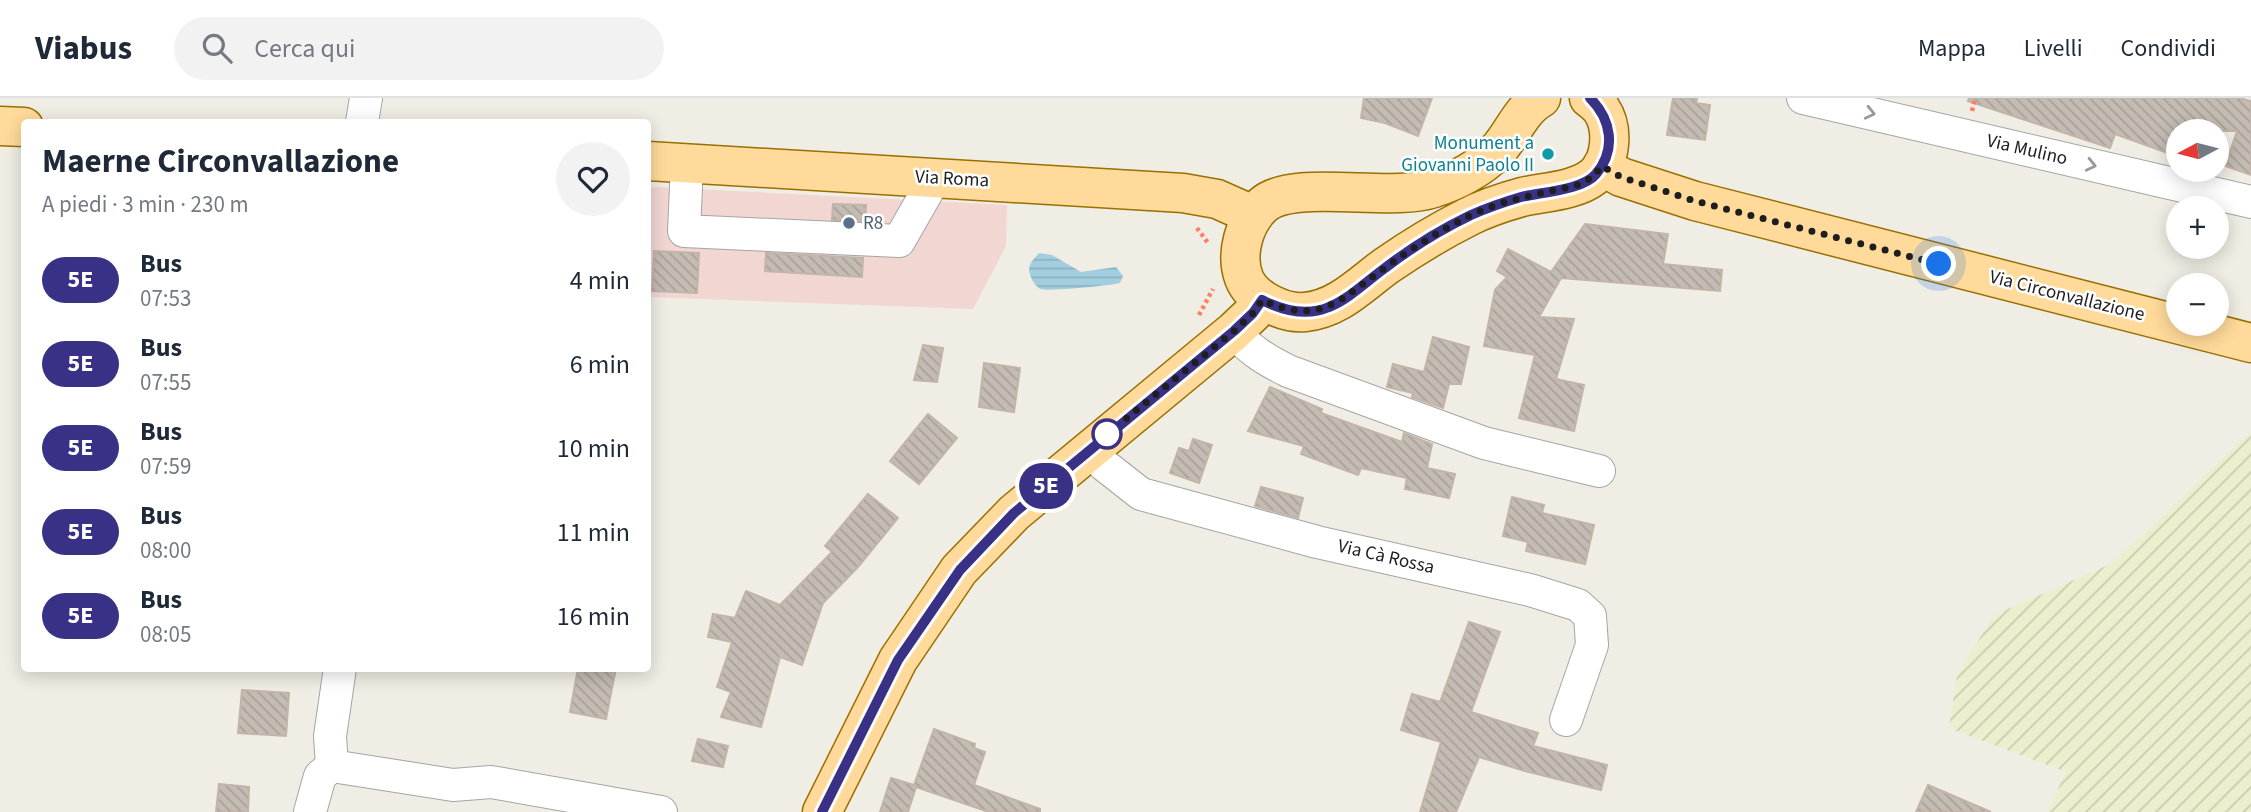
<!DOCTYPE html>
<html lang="it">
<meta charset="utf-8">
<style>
:root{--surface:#fff;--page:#f2f2f3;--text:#1f2937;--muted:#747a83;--line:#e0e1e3}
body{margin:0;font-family:"Source Sans 3",sans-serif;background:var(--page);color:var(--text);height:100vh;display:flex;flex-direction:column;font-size:26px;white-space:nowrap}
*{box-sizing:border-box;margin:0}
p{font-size:23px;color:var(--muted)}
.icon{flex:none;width:38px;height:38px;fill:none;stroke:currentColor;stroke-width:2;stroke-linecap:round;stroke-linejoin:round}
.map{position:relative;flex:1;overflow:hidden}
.panel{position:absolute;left:21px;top:21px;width:630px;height:553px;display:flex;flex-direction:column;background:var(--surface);border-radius:7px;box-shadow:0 4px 18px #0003}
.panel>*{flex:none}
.badge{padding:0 14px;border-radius:23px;font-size:24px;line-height:46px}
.needle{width:46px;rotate:263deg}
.buttons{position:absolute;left:2166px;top:21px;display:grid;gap:14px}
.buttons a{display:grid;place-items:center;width:63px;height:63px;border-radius:50%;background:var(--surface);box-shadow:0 4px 18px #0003;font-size:35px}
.you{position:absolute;width:35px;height:35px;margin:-18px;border:5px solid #fff;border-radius:50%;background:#1a73e8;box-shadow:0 0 0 10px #1a73e833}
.map>.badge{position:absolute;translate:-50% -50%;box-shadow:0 0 0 4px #fff}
.round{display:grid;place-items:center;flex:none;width:74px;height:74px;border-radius:37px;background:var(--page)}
.headline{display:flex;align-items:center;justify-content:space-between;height:119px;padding:0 21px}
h1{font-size:33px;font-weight:700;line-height:52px}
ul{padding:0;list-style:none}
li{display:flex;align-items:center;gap:21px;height:84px;padding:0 21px}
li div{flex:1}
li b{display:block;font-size:26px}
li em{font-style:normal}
li .badge{min-width:77px;font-weight:700;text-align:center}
header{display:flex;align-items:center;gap:42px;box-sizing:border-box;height:98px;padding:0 35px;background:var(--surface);border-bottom:2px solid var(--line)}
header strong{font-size:33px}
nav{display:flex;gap:38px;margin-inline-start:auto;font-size:24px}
.search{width:490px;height:63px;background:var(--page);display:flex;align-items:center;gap:18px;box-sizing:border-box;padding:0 24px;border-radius:38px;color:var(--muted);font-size:26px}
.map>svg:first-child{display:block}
</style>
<header>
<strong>Viabus</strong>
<div class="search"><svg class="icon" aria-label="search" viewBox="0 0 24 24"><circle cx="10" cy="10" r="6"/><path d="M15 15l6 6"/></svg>Cerca qui</div>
<nav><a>Mappa</a><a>Livelli</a><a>Condividi</a></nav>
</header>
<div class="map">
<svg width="2251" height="714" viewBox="0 0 2251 714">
<defs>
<pattern id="farmland-furrows" width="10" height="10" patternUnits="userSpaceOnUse" patternTransform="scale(1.75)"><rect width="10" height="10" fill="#ebefce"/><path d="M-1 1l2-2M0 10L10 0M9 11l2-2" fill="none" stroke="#c9ccb0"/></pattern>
<pattern id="water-rules" width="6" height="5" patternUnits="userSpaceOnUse" patternTransform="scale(1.75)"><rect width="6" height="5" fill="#a2cedf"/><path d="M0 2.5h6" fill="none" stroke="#8bb0bf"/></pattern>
<pattern id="building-back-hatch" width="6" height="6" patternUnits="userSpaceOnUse" patternTransform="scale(1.75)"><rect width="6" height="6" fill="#c4bcb3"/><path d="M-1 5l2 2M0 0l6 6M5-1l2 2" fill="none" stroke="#a8a19a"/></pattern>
</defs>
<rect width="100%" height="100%" fill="#f0ede4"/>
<path fill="#f1d6d2" d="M657 89 1007 107 1006 148 973 211 648 199V91Z"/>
<path fill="url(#farmland-furrows)" d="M2251 334V714H2047L2066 674 1949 630 1957 577 1994 517 2113 465Z"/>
<path fill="url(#water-rules)" d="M1039 155 1052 157 1081 174 1116 169 1123 178 1120 185C1114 187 1046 194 1041 191 1037 190 1032 183 1031 179 1026 168 1032 163 1039 155Z"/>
<g fill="url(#building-back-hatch)" stroke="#c2b4a6" stroke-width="2">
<path d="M1364 0H1432L1418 38 1385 25 1361 20Z"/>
<path d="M1673 0H1697L1696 5 1710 7 1705 42 1667 37Z"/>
<path d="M1969 0H2239L2251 3V77L2225 68 2237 33H2179V59L2115 36 2110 50 1968 3Z"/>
<path d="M833 106 866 107 865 123 832 122Z"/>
<path d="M1585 126 1668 136 1663 166 1722 172 1720 193 1561 180 1539 219 1574 221 1556 281 1584 287 1574 333 1519 320 1535 257 1484 248 1495 192 1507 179 1497 173 1508 151 1551 174Z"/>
<path d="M654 153 699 155 697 195 652 193Z"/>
<path d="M766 155 863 160 862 179 765 173Z"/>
<path d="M1433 239 1469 249 1461 286H1449L1443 310 1412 299 1413 295 1387 289 1393 266 1424 274Z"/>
<path d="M923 247 943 250 937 284 914 282Z"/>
<path d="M984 265 1020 270 1014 314 979 309Z"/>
<path d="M1270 289 1322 311 1321 315 1402 344 1404 335 1432 346 1427 370 1455 376 1449 400 1405 391 1407 380 1361 370 1358 377 1301 356 1304 348 1248 333Z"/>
<path d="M928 316 957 340 919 386 890 363Z"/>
<path d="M1193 341 1212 347 1199 385 1170 375 1179 350 1189 353Z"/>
<path d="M1261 389 1303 400 1298 420 1255 408Z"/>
<path d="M868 396 898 420 858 469 823 505 802 567 780 559 761 629 721 619 731 594 717 589 732 544 708 539 713 516 735 520 746 493 780 507 832 454 825 448Z"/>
<path d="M1512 399 1544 407 1542 415 1594 427 1585 466 1526 453 1528 444 1503 438Z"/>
<path d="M1469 524 1500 534 1471 614 1538 635 1533 648 1607 667 1601 692 1525 673 1479 659 1456 714H1420L1441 644 1401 632 1412 596 1440 604Z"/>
<path d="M578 570H616L606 621 570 614Z"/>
<path d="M242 592 289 595 286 638 238 635Z"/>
<path d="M934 631 975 646 974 650 985 654 974 687 1040 711V714H989L916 689 908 714H880L891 680 914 687Z"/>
<path d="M698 641 728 648 723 669 692 663Z"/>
<path d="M219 686 249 689 248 714H216Z"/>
<path d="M1928 687 1991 714H1916Z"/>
</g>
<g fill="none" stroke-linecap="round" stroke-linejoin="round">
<defs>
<g id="minor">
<path d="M1803 0 2251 104"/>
<path d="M362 24 366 0"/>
<path d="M687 66 684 133 899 143 935 80"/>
<path d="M1234 233C1249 252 1266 262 1288 273L1484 345 1599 373"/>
<path d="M1091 350 1104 367 1141 396 1317 444 1530 492 1578 507 1590 518 1592 547 1566 622"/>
<path d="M332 668 330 638 340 570"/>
<path d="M310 714 320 678 332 668 453 687 491 684 661 714"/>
</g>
<g id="major">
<path d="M1541 0C1521 11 1512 37 1497 53 1481 70 1456 83 1434 90 1391 105 1293 80 1263 107 1244 124 1235 156 1244 180 1252 201 1284 216 1305 214 1338 211 1360 187 1386 168 1412 150 1440 133 1468 119 1485 110 1504 104 1522 99 1544 94 1575 93 1593 79 1612 64 1614 30 1601 11 1598 7 1593 3 1589 0"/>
<path d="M0 28 24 29"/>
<path d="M648 63 1183 95 1217 101 1253 117"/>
<path d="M1602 68 1621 79 1695 103 2251 245"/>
<path d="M822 714 898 562 959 472 1014 415 1234 233 1253 215 1262 202"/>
</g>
</defs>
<use href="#minor" stroke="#a5a5a5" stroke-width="34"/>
<use href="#major" stroke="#997000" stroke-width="41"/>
<g stroke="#ff7f66" stroke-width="4.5" stroke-dasharray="3.5 3.5" stroke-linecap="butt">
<path d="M1972 13 1975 0"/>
<path d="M1197 130 1208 145"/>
<path d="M1199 217 1213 191"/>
</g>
<use href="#minor" stroke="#fff" stroke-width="32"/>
<use href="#major" stroke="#ffda9a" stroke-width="38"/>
</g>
<defs><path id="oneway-chevron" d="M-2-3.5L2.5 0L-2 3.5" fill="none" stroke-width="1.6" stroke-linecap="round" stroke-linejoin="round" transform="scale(1.75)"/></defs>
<g stroke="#9a9a9a">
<use href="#oneway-chevron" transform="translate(1870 15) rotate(13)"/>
<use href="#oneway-chevron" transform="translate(2091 67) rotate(13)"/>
</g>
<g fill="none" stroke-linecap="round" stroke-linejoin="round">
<defs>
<path id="line" d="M822 714 898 562 960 472 1014 415 1234 233 1253 215 1262 202C1282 212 1306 219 1329 209 1349 201 1367 183 1385 170 1411 150 1442 131 1471 117 1487 110 1504 104 1521 99 1542 94 1583 92 1596 76 1617 51 1611 21 1590 0"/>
</defs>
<use href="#line" stroke="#fff" stroke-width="16"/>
<use href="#line" stroke="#393185" stroke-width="10"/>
<path stroke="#1e1e1e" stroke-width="7" stroke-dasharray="0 12.6" d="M1107 336 1234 233 1253 215 1262 202C1320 229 1341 201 1386 169 1412 150 1441 132 1469 118 1493 106 1520 100 1546 94 1557 91 1572 90 1582 85 1591 81 1596 75 1602 68L1621 79 1695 103 1939 166"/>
</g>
<circle fill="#0f9aa8" stroke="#fff" stroke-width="2.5" cx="1548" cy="56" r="7"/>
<circle fill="#5c6f8a" stroke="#fff" stroke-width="2.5" cx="849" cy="125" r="7"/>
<circle fill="#fff" stroke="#393185" stroke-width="3.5" cx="1107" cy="336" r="14"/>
<g text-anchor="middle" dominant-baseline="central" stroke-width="5" stroke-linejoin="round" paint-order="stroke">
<g font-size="19" fill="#0d838f" stroke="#fff" text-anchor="end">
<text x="1534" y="45">Monument a<tspan x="1534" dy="22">Giovanni Paolo II</tspan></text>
</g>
<g font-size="19" fill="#1e1e1e" stroke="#fff">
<text transform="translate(2027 52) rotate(13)">Via Mulino</text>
<text transform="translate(952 81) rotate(3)">Via Roma</text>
<text transform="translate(2067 198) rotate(14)">Via Circonvallazione</text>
<text transform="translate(1386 459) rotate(13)">Via Cà Rossa</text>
</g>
<g font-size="19" fill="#4e5e75" stroke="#fff" text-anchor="start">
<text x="863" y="125">R8</text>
</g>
</g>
</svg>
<div class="buttons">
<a><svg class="needle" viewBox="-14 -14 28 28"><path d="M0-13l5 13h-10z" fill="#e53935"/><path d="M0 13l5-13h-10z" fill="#747a83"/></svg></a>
<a>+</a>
<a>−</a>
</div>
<div class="you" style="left:1939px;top:166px"></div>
<b class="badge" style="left:1046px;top:388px;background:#393185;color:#fff">5E</b>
<section class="panel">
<div class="headline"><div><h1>Maerne Circonvallazione</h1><p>A piedi · 3 min · 230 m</p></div><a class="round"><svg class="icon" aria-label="heart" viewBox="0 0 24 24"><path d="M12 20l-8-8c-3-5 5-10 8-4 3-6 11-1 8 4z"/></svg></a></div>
<ul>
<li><span class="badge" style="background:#393185;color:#fff">5E</span><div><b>Bus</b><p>07:53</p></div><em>4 min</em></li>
<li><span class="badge" style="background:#393185;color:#fff">5E</span><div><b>Bus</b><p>07:55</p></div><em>6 min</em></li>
<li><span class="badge" style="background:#393185;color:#fff">5E</span><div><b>Bus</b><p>07:59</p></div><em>10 min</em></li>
<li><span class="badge" style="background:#393185;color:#fff">5E</span><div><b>Bus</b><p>08:00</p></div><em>11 min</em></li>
<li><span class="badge" style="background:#393185;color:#fff">5E</span><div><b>Bus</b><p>08:05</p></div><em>16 min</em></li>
</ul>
</section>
</div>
